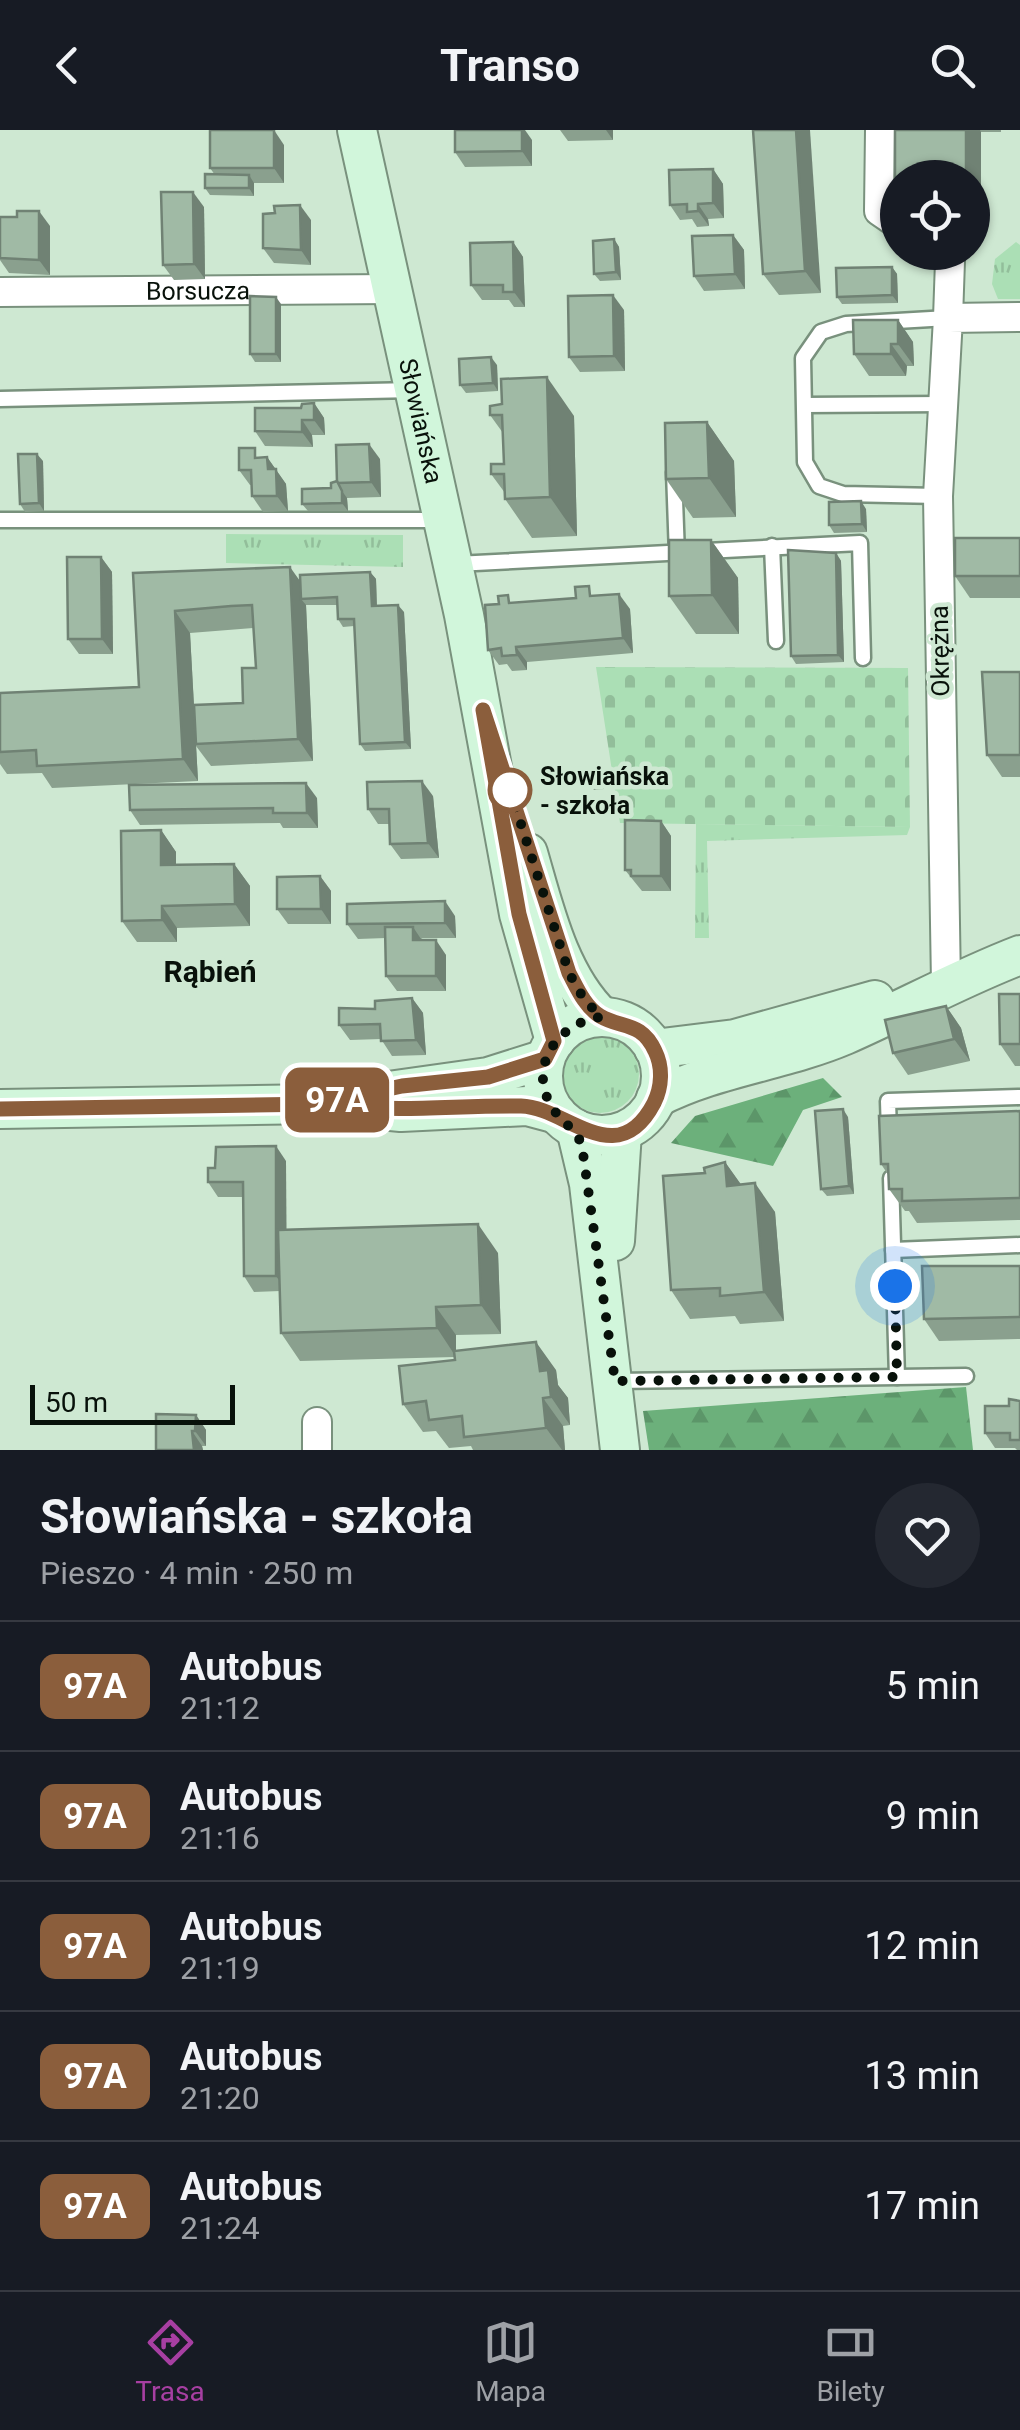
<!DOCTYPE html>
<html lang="pl">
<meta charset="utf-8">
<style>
:root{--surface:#171b24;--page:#242831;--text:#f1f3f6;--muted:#9ea1a6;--line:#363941;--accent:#a73fa2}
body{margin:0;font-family:Roboto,sans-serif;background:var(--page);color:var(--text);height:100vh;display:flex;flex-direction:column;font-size:38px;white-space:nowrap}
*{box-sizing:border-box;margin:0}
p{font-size:32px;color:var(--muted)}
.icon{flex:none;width:55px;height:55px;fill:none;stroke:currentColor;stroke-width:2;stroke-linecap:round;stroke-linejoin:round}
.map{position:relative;height:1320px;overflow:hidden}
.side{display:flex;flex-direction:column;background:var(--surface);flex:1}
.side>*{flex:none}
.badge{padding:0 20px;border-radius:15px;font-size:35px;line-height:65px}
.fabs{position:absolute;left:880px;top:30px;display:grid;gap:20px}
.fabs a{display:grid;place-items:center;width:110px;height:110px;border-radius:50%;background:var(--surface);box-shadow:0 2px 8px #0004;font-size:50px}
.scale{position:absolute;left:30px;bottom:25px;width:205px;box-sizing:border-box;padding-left:10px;border:5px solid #08110a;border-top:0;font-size:28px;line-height:35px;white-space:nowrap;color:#08110a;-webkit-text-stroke:8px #cee8d2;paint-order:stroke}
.you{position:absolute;width:50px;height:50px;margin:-25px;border:8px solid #fff;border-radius:50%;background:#1a73e8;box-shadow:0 0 0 15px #1a73e833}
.map>.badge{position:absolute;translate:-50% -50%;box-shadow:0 0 0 5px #fff}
.round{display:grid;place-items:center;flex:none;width:105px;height:105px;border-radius:52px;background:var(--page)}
.headline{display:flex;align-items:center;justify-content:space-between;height:170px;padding:0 40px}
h1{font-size:48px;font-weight:700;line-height:75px}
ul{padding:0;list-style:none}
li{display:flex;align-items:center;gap:30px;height:130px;padding:0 40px;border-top:2px solid var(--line)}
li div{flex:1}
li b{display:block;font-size:38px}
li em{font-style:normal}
li .badge{min-width:110px;font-weight:700;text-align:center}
header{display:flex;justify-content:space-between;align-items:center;height:130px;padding:0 40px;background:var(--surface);font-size:45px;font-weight:700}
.tab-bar{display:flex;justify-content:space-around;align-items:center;height:140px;border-top:2px solid var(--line);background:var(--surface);font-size:28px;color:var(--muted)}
.tab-bar a{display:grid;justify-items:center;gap:5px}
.tab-bar .active{color:var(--accent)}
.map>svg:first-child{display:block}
</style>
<header><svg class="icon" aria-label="back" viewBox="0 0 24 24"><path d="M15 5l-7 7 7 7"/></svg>Transo<svg class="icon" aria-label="search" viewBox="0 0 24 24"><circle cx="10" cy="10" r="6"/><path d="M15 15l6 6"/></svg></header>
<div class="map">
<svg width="1020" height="1320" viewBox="0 0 1020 1320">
<defs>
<pattern id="grass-tufts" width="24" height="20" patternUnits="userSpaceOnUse" patternTransform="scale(2.5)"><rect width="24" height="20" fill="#abdfb5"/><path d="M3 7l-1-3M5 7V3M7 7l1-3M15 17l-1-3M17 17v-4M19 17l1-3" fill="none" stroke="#92be9a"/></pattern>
<pattern id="forest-firs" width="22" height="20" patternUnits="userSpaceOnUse" patternTransform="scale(2.5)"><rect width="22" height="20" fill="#6cb07b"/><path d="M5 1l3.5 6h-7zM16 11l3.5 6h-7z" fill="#5c9669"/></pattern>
<pattern id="cemetery-stones" width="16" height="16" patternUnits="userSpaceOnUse" patternTransform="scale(2.5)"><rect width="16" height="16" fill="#abdfb5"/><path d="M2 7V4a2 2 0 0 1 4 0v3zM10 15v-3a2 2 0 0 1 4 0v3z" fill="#92be9a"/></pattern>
</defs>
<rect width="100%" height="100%" fill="#cee8d2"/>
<g fill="url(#grass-tufts)">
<path d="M1016 112 1020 115V169H998L992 154 995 129Z"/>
<path d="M226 404 403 405V437L226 433Z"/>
<path d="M696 694 910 697 907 705 707 711 709 808H695Z"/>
<circle cx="600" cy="944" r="39"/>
</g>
<g fill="url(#forest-firs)">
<path d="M823 948 842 967 803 980 773 1036 671 1013 695 986Z"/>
<path d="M966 1257 973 1320H649L643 1281Z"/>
</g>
<path fill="url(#cemetery-stones)" d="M596 537 908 538 910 697 620 693Z"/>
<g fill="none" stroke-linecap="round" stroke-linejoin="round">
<defs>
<g id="lane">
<path d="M0 269 414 260"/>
<path d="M805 275 943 274"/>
<path d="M674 342 677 425"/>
<path d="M938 366 843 364 819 356 805 332 803 228 821 202 846 194 948 188"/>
<path d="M0 390H441"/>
<path d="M772 416 776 511"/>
<path d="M456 434 860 413 863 528"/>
<path d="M889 1002 888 971 1020 967"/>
<path d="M891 1048 897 1247"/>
<path d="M893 1120 1020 1115"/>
<path d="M615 1251 966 1246"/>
</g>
<g id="street">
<path d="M880 0 879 81 898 94"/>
<path d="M938 122 950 131 948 188"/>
<path id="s1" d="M0 162 393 159"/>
<path d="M946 854 938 366 948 188 1020 187"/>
<path d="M317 1292V1320"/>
</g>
<g id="secondary">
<path id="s2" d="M357 0 464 485 519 784 555 911"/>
<path d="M528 723C544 778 559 846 602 887"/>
<circle cx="602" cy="946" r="59"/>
<path d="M654 919 735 909 875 870"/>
<path d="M367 964 488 947 545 929"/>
<path d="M656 968C716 937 784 931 845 905 904 879 960 848 1020 825"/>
<path d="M0 979 319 974 401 982 527 976 557 984"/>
<path d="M576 999 589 1054 620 1320"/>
<path d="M615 1111 622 1002"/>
</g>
</defs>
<use href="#lane" stroke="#79917d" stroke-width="19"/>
<use href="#street" stroke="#79917d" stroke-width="32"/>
<use href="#secondary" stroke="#79917d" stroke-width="42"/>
<use href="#lane" stroke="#fff" stroke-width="14"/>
<use href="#street" stroke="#fff" stroke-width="28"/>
<use href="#secondary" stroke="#d1f6db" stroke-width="38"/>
</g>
<g fill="#8aa08e" fill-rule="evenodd">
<path d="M560 0H613V10L568 11Z"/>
<path d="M753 0 821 163 779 165 763 144Z"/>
<path d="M895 0H1001V2H981V84H972V48H898V65L895 61Z"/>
<path d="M532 10V36L465 37 455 22Z"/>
<path d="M284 15V53H254V66L210 65 205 58 215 45 210 38Z"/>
<path d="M713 39 723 54 724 88 708 89 709 96 697 97 692 89 680 90 670 75Z"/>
<path d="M204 77 205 149 174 150 163 135Z"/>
<path d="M0 87 50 96V145L9 143 0 130Z"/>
<path d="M311 90V135L274 133 263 118Z"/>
<path d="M733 105 744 120 745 159 704 161 694 146Z"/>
<path d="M614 109 619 117 621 150 600 151 594 144Z"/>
<path d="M513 112 523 127 525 177H514L509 170H482L471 155Z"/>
<path d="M892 137 897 144 898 173 842 174 837 167Z"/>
<path d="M281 174V232H255L250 224Z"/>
<path d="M624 180 625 241 580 242 569 227Z"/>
<path d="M898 190 913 212 914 236H907L906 246H869L854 224Z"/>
<path d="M497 235 498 261 466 263 460 255Z"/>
<path d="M314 273 324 288 325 305H312L313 317 265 316 255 301Z"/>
<path d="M490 276 574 286 577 406 532 408 505 369V363L491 344 504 334 503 303 490 285Z"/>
<path d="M707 292 734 331 736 387 693 388 666 349Z"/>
<path d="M261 327H267L286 354 288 381 263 382 252 366V355H250L239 340Z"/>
<path d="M380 329 381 367 347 368 348 381H308L302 374 331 358 337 351Z"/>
<path d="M43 331 44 381 25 382 20 374Z"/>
<path d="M866 379 867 402 834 403 829 395Z"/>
<path d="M1020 408V468H970L955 446Z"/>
<path d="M711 410 738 448 739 504H696L669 466Z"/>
<path d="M836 423 841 431 844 532 796 534 791 526Z"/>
<path d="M101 427 112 442 113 524H79L68 509Z"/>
<path d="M370 442 376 449 377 476 404 482 411 619 365 621 360 614 354 496 343 497 338 489 337 475H306L313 631 211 636 196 616 198 651 52 658 42 643 7 644 0 634V563L139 557 133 443 300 451ZM253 498 256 538 243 573 194 575 190 503Z"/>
<path d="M596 466 630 479 633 523 527 532V540L512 541 507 534 499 535 488 520 514 473Z"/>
<path d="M1020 542V647H1002L987 625Z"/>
<path d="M598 639 603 647 604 659 594 660 588 653Z"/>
<path d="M433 666 439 728 401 729 390 714V694H378L368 679Z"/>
<path d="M317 668 318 698H283L280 693 140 695 130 680Z"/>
<path d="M661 691 671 706V761H642L625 740Z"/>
<path d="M161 700 176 722V735L234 734 250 756V796L177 798V812H137L122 791Z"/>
<path d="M320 746 331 761V794H288L277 779Z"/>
<path d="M455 786 456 808H421L446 825V861H397L386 846V808L358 809 347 794Z"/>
<path d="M1020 864V936H1015L1000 914Z"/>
<path d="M412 868 423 883 426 925 392 926 381 909 350 910 339 895 375 879Z"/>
<path d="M946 876 961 898 970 931 908 945 893 923Z"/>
<path d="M1020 981V1090L917 1093 909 1081H905L889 1059V1046L881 1034Z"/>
<path d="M848 987 854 1064 827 1066 821 1059Z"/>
<path d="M286 1031V1100L498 1123 501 1204 456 1205V1221L556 1240 558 1255 568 1268 570 1295 563 1296 565 1320H473L471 1316 449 1318 436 1301 423 1302 403 1274 455 1230V1227L300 1231 281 1203 280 1161 254 1162 244 1146 243 1067H218L208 1052Z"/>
<path d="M725 1032 741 1055 775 1082 784 1191 740 1194 735 1186 690 1189 671 1160 705 1043Z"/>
<path d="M1020 1136V1209L939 1211 924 1189Z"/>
<path d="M1020 1271V1320H1017L1015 1318H995L985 1303 1009 1276Z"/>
<path d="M196 1285 206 1300V1316H202L203 1320H156Z"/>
</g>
<g fill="#708274">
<path d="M274 0 284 15V53L274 38Z"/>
<path d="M522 0H525L532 10V36L522 21Z"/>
<path d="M606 0H613V10Z"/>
<path d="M796 0H810L821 163 805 141Z"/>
<path d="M966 0H980L981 2V84L972 72V48H966Z"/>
<path d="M713 39 723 54 724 88 713 73Z"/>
<path d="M249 45 254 53V66L249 58Z"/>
<path d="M193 62 204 77 205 149 194 134Z"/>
<path d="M698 74 708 89 709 96 698 81Z"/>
<path d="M300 75 311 90V135L301 120Z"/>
<path d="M39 81 50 96V145L39 130Z"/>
<path d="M733 105 744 120 745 159 735 144Z"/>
<path d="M614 109 619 117 621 150 616 142Z"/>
<path d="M513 112 523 127 525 177 514 162Z"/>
<path d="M892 137 897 144 898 173 892 165Z"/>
<path d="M613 165 624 180 625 241 614 226Z"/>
<path d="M276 167 281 174V232L276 224Z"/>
<path d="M898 190 913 212 914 236 898 214Z"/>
<path d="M891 214 907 236 906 246 891 224Z"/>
<path d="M491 227 497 235 498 261 493 253Z"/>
<path d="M547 247 574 286 577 406 550 367Z"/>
<path d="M314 273 324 288 325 305 314 290Z"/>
<path d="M302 290 312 305 313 317 302 302Z"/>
<path d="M707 292 734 331 736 387 709 348Z"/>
<path d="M369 314 380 329 381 367 371 352Z"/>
<path d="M37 324 43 331 44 381 39 373Z"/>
<path d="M267 327 286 354 288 381 277 366 268 339Z"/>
<path d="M342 361 347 368 348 381 342 373Z"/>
<path d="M861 371 866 379 867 402 862 394Z"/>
<path d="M711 410 738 448 739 504 712 465Z"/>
<path d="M836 423 841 431 844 532 838 525Z"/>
<path d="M101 427 112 442 113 524 102 509Z"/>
<path d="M290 437 305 458 301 469 306 475 313 631 298 609Z"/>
<path d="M370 442 376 449 377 483 372 476Z"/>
<path d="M619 464 630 479 633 523 623 508Z"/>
<path d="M398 475 404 482 411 619 405 612Z"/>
<path d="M175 481 190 503 198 651 183 629Z"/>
<path d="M516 517 527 532V540L517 525Z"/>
<path d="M598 639 603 647 604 659 599 651Z"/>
<path d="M422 651 433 666 439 728 428 713Z"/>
<path d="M306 653 317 668 318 698 307 683Z"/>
<path d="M661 691 671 706V761L661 746Z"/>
<path d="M161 700 176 722V757L161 735Z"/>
<path d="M234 734 250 756V796L235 774Z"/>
<path d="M320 746 331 761V794L321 779Z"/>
<path d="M445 771 455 786 456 808 445 793Z"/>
<path d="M162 776 177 798V812L162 790Z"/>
<path d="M413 797 423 812 413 810Z"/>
<path d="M436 810 446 825V861L436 846Z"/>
<path d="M412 868 423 883 426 925 416 910Z"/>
<path d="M946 876 961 898 970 931 954 909Z"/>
<path d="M843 979 848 987 854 1064 849 1056Z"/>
<path d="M276 1016 286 1031 287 1161 276 1146Z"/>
<path d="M725 1032 745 1060 727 1056Z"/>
<path d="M755 1053 775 1082 784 1191 764 1162Z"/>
<path d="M478 1094 498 1123 501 1204 481 1175Z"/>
<path d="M436 1177 456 1205V1227L437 1198Z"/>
<path d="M536 1212 556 1240 558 1255 568 1268 570 1295 551 1267 540 1241Z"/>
<path d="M543 1268 563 1296 565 1320H562L546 1298Z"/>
<path d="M196 1285 206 1300V1316L195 1301Z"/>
<path d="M192 1301 202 1316 203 1320H194Z"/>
</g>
<g fill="#a0baa5" stroke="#708274" stroke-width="2.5">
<rect x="210" y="0" width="64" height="38"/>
<path d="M455 0H522V21L455 22Z"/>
<path d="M753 0H796L805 141 763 144Z"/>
<path d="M895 0H966V48H898V61H895Z"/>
<path d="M713 39V73L698 74V81L687 82V74L670 75 669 40Z"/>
<path d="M205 44 249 45V58H205Z"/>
<path d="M161 62H193L194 134 163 135Z"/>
<path d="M300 75 301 120 263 118V84L275 83 274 76Z"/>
<path d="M17 81H39V130L0 128V87H17Z"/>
<path d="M733 105 735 144 694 146 692 106Z"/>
<path d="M614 109 616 142 594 144 593 111Z"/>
<path d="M513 112 514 162H503V155H471L470 113Z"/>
<path d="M892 137V165L837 167 836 138Z"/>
<path d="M613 165 614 226 569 227 568 166Z"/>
<path d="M250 166 276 167V224H250Z"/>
<path d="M853 190H898V214H891V224H854Z"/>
<path d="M491 227 493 253 460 255 459 229Z"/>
<path d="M547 247 550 367 505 369 504 344H491V334H504L502 285H490V276L502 274 501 249Z"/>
<path d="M314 273V290H302V302L255 301V278H301L302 274Z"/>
<path d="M707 292 709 348 666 349 665 293Z"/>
<path d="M369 314 371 352 337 353 336 315Z"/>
<path d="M239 318H255V328L267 327 268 339H276L277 366H252L251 340H239Z"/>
<path d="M18 324H37L39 373 20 374Z"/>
<path d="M337 351 342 361V373L302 374V359L331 358V353Z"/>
<path d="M861 371 862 394 829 395V372Z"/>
<rect x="955" y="408" width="65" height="38"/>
<path d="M669 410H711L712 465 669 466Z"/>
<path d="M788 420 836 423 838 525 791 526Z"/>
<path d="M67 427H101L102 509H68Z"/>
<path d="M290 437 298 609 196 614 194 575 243 573 242 538H256L252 475 231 476 175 481 183 629 37 636 36 620 0 622V563L139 557 133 443Z"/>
<path d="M370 442 372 476 398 475 405 612 360 614 354 489H338L337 467 301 469 300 445Z"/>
<path d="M589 456 590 466 619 464 623 508 516 517 517 525 502 526 501 518 488 520 485 475 499 474 498 466 508 465 509 473 576 468 575 457Z"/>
<path d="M982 542H1020V625H987Z"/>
<path d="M598 639 599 651 588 653 587 641Z"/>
<path d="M422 651 428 713 390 714 389 679H368L367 652Z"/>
<path d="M306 653 307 683H273V678L130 680 129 655Z"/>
<path d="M625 690 661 691V746H631V740H625Z"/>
<path d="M161 700V735L234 734 235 774 162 776V790L122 791 121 701Z"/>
<path d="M320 746 321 779H277V747Z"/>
<path d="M445 771V793L347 794V774Z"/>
<path d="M385 797H413V810H436V846H386Z"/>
<path d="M999 864H1020V914H1000Z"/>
<path d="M412 868 416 910 381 911 380 894 339 895V878L375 879V871Z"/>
<path d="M946 876 954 909 893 923 885 890Z"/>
<path d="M843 979 849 1056 821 1059 815 981Z"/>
<path d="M1020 981V1068L902 1071V1059H889L888 1034H881L879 986Z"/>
<path d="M276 1016V1146H244L243 1052H208V1038H215L216 1017Z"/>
<path d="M725 1032 727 1056 755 1053 764 1162 720 1166V1158L671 1160 663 1046 705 1043 704 1038Z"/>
<path d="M478 1094 481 1175 436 1177 437 1198 281 1203 278 1100Z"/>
<path d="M922 1136H1020V1187L924 1189Z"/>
<path d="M536 1212 540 1241 548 1240 551 1267 543 1268 546 1298 464 1307 462 1286 429 1290 426 1271 403 1274 399 1236 455 1230 454 1221Z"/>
<path d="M1009 1269 1020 1271V1310H1010V1303H985V1276H1009Z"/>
<path d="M156 1284 196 1285 195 1301H192L194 1320H156Z"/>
</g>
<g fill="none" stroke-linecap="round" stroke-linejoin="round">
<defs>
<path id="line" d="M0 979 319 974 402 956 488 947 545 929 554 911 519 784 483 580 569 843C577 858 585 877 600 886 622 899 641 891 655 921 663 937 662 957 654 973 617 1044 566 977 521 976 462 975 405 982 346 976"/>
</defs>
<use href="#line" stroke="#fff" stroke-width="22"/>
<use href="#line" stroke="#8b5e3c" stroke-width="15"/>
<path stroke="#08110a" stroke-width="10" stroke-dasharray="0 18" d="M510 660 569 843 585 871 602 887C557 892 525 939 554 980 564 995 576 998 582 1016L615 1251 897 1247 895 1156"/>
</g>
<circle fill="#fff" stroke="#8b5e3c" stroke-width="5" cx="510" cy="660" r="20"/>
<g text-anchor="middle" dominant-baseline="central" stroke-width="9" stroke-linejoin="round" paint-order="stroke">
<g font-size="25" fill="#08110a" stroke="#cee8d2">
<text stroke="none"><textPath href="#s1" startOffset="198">Borsucza</textPath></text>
<text stroke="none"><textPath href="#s2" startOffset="298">Słowiańska</textPath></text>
<text transform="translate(940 521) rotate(-91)">Okrężna</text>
</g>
<g font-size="25" font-weight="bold" fill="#08110a" stroke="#cee8d2" text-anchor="start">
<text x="540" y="646">Słowiańska<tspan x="540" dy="29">- szkoła</tspan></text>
</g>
<g font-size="30" font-weight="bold" fill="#08110a" stroke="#cee8d2">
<text x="210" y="841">Rąbień</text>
</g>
</g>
</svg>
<div class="fabs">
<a><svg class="icon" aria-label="locate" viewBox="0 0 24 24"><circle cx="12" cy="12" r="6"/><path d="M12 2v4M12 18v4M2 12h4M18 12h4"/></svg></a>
</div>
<div class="scale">50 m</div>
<div class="you" style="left:895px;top:1156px"></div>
<b class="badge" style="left:337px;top:970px;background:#8b5e3c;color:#fff">97A</b>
</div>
<section class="side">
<div class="headline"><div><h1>Słowiańska - szkoła</h1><p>Pieszo · 4 min · 250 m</p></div><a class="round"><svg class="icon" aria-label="heart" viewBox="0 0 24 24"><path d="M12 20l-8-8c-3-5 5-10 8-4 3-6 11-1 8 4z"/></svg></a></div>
<ul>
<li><span class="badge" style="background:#8b5e3c;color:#fff">97A</span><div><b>Autobus</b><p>21:12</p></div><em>5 min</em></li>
<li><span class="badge" style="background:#8b5e3c;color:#fff">97A</span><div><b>Autobus</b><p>21:16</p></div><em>9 min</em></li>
<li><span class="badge" style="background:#8b5e3c;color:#fff">97A</span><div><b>Autobus</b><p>21:19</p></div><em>12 min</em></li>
<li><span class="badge" style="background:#8b5e3c;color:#fff">97A</span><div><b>Autobus</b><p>21:20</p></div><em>13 min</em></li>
<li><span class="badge" style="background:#8b5e3c;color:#fff">97A</span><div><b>Autobus</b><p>21:24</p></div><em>17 min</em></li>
</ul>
</section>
<nav class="tab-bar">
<a class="active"><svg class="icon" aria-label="directions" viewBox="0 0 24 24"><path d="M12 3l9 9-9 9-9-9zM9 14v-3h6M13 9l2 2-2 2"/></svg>Trasa</a>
<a><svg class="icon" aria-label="map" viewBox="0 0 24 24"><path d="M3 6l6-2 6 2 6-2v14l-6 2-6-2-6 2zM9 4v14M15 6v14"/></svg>Mapa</a>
<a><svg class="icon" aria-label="tickets" viewBox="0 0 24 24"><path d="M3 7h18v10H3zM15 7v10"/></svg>Bilety</a>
</nav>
